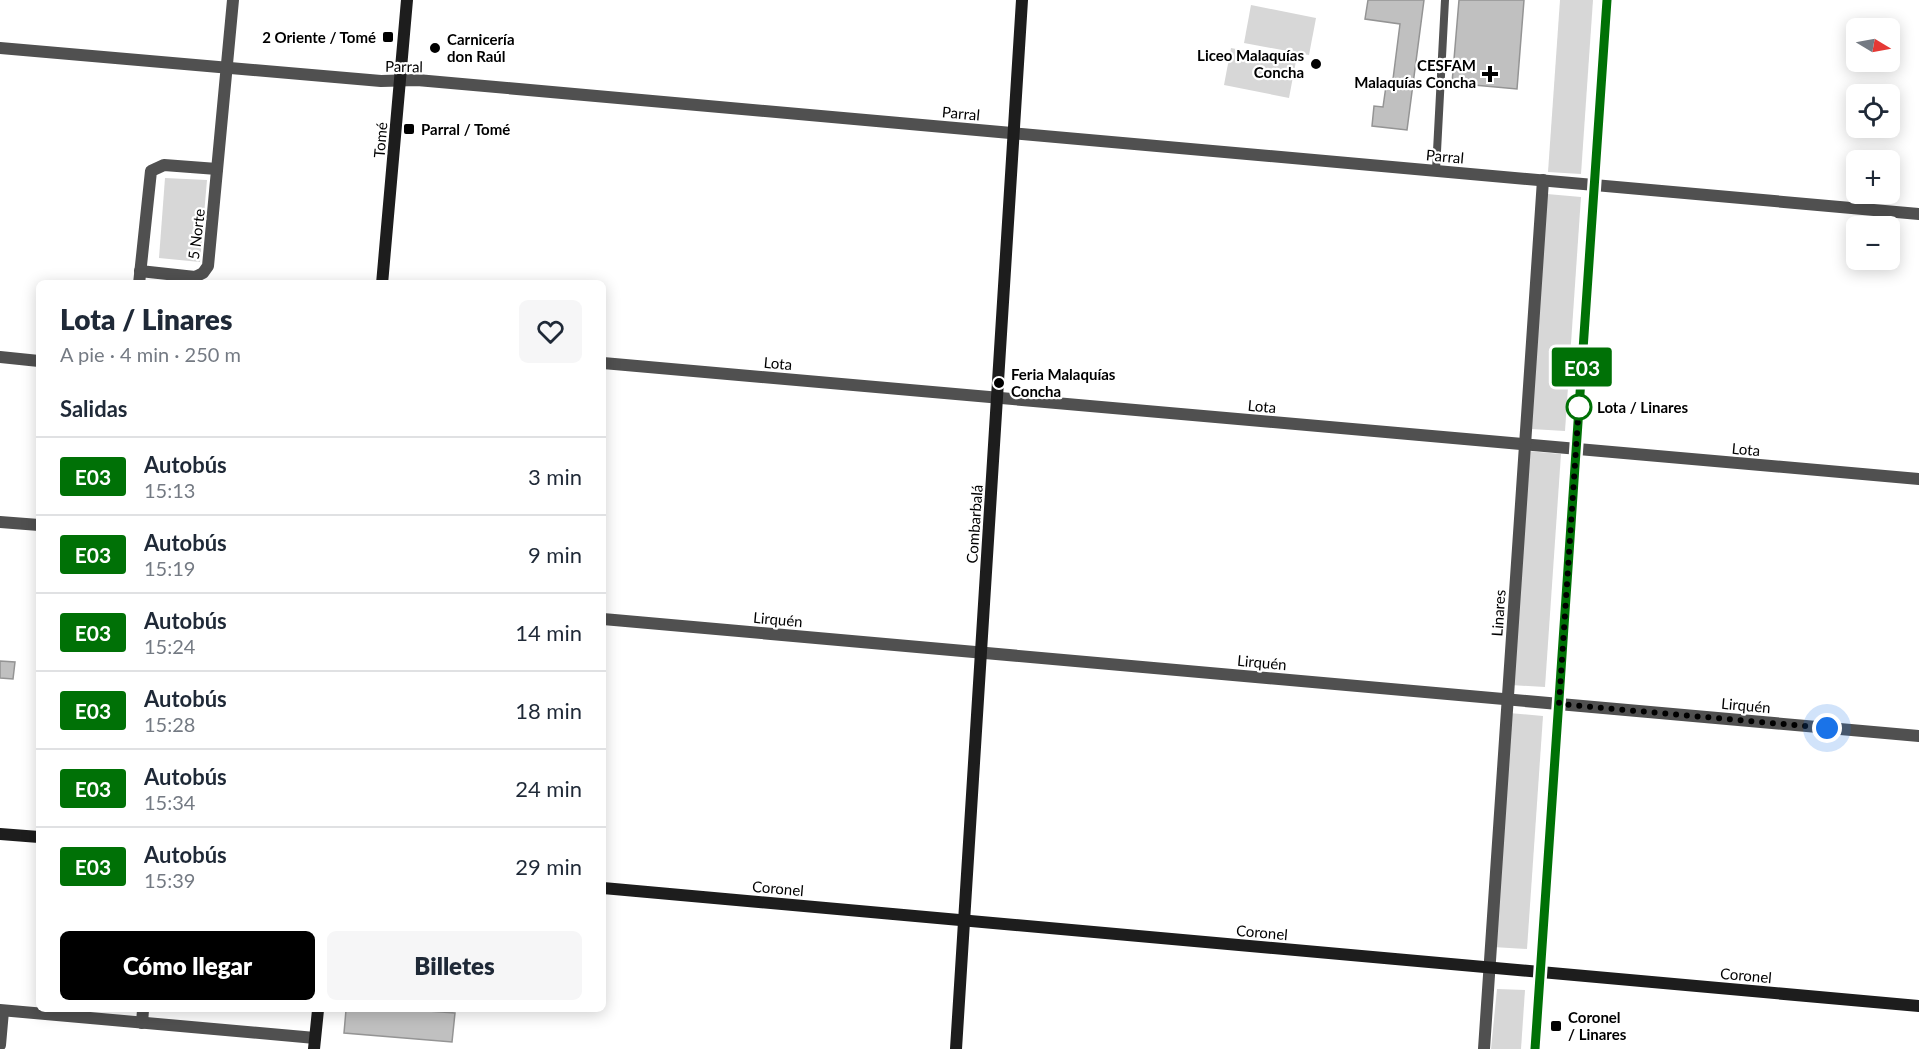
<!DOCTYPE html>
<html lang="es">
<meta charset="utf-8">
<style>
:root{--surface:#fff;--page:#f6f6f7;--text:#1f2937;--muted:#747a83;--line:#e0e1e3;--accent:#000}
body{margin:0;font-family:Lato,sans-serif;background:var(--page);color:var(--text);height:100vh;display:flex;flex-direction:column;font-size:22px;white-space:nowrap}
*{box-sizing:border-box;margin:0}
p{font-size:20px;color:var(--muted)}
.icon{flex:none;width:33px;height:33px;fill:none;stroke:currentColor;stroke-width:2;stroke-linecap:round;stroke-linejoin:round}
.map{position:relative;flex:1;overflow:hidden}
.side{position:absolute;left:36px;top:280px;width:570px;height:732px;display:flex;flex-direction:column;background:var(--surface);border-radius:9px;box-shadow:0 3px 15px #0003}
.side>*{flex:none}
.badge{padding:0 12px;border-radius:4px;font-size:21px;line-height:39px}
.needle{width:39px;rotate:100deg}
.tools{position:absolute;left:1846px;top:18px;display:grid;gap:12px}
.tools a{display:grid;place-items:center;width:54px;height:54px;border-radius:9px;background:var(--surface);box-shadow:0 3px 15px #0003;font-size:30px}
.you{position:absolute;width:30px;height:30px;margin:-15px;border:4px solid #fff;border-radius:50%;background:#1a73e8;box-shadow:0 0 0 9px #1a73e833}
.map>.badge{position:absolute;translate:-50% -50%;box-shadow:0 0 0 3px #fff}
h2{padding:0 24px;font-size:22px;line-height:54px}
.round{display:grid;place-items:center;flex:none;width:63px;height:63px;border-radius:9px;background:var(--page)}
.head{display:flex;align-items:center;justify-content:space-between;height:102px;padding:0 24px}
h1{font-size:28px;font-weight:800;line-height:45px}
.action{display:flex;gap:12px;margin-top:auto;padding:12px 24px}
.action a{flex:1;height:69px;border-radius:9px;background:var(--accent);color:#fff;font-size:24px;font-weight:800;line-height:69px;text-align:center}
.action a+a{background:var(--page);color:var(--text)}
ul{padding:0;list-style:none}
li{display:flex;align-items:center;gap:18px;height:78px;padding:0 24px;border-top:2px solid var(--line)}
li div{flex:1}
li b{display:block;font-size:22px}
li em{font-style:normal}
li .badge{min-width:66px;font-weight:700;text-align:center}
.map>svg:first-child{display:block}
</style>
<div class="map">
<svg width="1919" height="1049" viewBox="0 0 1919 1049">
<rect width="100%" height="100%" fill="#fff"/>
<g fill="#d7d7d7">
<path d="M1560 0H1593L1581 174 1548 172Z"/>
<path d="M1251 5 1316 18 1309 55 1244 43Z"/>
<path d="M1231 48 1296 61 1289 98 1224 85Z"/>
<path d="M165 178 207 180 200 262 159 258Z"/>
<path d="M1547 194 1581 197 1565 431 1531 429Z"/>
<path d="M1527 451 1561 454 1545 687 1511 685Z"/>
<path d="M1509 713 1543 716 1527 949 1493 947Z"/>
<path d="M1497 989 1525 990 1521 1049H1491Z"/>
</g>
<g fill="#c0c0c0" stroke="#949494" stroke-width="1.5">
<path d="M1368 0H1424L1407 130 1372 126 1374 106 1383 107 1386 86 1392 87 1400 24 1365 19Z"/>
<path d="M1459 0H1524L1517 89 1452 83Z"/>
<path d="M0 661 15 662 13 679 0 678Z"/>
<path d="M346 1010H415L455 1013 452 1042 344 1033Z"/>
</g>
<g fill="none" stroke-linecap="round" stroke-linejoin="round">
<path stroke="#505050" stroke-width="8" d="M1436 170 1445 0"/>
<g stroke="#505050" stroke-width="12">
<path d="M0 48 381 81 417 80 1919 214"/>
<path d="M140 271 195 277 203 273 208 266 233 0"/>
<path d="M139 284 151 171 164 165 217 169"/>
<path d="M0 357 39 361"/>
<path d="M603 363 1919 479"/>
<path d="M0 522 39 525"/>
<path d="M603 619 1919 736"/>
<path d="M0 1010 315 1038"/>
<path d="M142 1023 143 1010"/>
<path d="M0 1045 3 1011"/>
<path d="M1484 1049 1543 180"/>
</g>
<g stroke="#1d1d1d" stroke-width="12">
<path d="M382 284 407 0"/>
<path d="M0 834 39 837"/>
<path d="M603 888 1919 1006"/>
<path d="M314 1049 318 1010"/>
<path d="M956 1049 1022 0"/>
<path d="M1535 1049 1607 0"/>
</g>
</g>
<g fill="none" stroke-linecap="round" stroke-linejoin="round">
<defs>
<path id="line" d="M1535 1049 1607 0"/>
</defs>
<use href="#line" stroke="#fff" stroke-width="14"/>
<use href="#line" stroke="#007106" stroke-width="9"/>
<path stroke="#000" stroke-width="6" stroke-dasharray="0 10.8" d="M1579 407V404L1559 704 1827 728"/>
</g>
<g fill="#000" stroke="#fff" stroke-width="2">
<rect x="382" y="31" width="12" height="12" rx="3"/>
<circle cx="435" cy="48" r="6"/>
<circle cx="1316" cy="64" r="6"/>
<path d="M1487 65h6v6h6v6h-6v6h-6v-6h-6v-6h6z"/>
<rect x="403" y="123" width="12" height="12" rx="3"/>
<circle cx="999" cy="383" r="6"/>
<rect x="1550" y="1020" width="12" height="12" rx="3"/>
</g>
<circle fill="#fff" stroke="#007106" stroke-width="3" cx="1579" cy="407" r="12"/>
<g text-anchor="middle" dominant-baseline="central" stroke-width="4.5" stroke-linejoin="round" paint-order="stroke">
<g font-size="15" font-weight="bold" fill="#000" stroke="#fff" text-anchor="start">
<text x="376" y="37" text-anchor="end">2 Oriente / Tomé</text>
<text x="447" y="39">Carnicería<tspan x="447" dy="17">don Raúl</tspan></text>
<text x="1304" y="55" text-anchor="end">Liceo Malaquías<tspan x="1304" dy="17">Concha</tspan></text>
<text x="1476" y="65" text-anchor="end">CESFAM<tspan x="1476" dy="17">Malaquías Concha</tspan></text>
<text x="421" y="129">Parral / Tomé</text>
<text x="1011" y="374">Feria Malaquías<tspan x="1011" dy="17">Concha</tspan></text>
<text x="1568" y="1017">Coronel<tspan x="1568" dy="17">/ Linares</tspan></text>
</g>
<g font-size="15" fill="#000" stroke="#fff">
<text transform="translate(404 66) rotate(1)">Parral</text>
<text transform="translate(961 113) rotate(5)">Parral</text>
<text transform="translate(380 140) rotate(-85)">Tomé</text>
<text transform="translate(1445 156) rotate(5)">Parral</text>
<text transform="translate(196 234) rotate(-83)">5 Norte</text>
<text transform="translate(778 363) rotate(5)">Lota</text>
<text transform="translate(1262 406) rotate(5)">Lota</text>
<text transform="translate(1746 449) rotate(5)">Lota</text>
<text transform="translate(974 524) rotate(-86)">Combarbalá</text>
<text transform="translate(1498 613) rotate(-86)">Linares</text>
<text transform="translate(778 619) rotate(5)">Lirquén</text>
<text transform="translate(1262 662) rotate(5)">Lirquén</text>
<text transform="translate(1746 705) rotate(5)">Lirquén</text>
<text transform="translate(778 888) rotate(5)">Coronel</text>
<text transform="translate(1262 932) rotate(5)">Coronel</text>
<text transform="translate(1746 975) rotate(5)">Coronel</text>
</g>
<g font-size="15" font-weight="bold" fill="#000" stroke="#fff" text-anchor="start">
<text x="1597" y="407">Lota / Linares</text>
</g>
</g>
</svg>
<div class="tools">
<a><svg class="needle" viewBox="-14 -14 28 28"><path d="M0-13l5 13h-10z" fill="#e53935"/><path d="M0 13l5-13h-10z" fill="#747a83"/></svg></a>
<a><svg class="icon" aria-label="locate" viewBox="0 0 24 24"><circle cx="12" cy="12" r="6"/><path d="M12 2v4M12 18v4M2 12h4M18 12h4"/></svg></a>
<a>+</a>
<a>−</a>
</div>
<div class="you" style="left:1827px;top:728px"></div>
<b class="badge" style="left:1582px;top:367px;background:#007106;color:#fff">E03</b>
<section class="side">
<div class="head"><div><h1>Lota / Linares</h1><p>A pie · 4 min · 250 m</p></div><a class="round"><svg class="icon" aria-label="heart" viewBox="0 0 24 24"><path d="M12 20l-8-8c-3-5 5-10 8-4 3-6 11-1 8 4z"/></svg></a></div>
<h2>Salidas</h2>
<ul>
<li><span class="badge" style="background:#007106;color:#fff">E03</span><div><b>Autobús</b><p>15:13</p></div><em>3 min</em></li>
<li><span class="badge" style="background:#007106;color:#fff">E03</span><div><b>Autobús</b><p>15:19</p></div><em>9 min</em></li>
<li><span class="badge" style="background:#007106;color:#fff">E03</span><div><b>Autobús</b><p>15:24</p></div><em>14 min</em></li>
<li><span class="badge" style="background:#007106;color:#fff">E03</span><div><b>Autobús</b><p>15:28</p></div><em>18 min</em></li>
<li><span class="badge" style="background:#007106;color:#fff">E03</span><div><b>Autobús</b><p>15:34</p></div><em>24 min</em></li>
<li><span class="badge" style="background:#007106;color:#fff">E03</span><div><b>Autobús</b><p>15:39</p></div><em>29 min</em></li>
</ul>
<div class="action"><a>Cómo llegar</a><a>Billetes</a></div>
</section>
</div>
